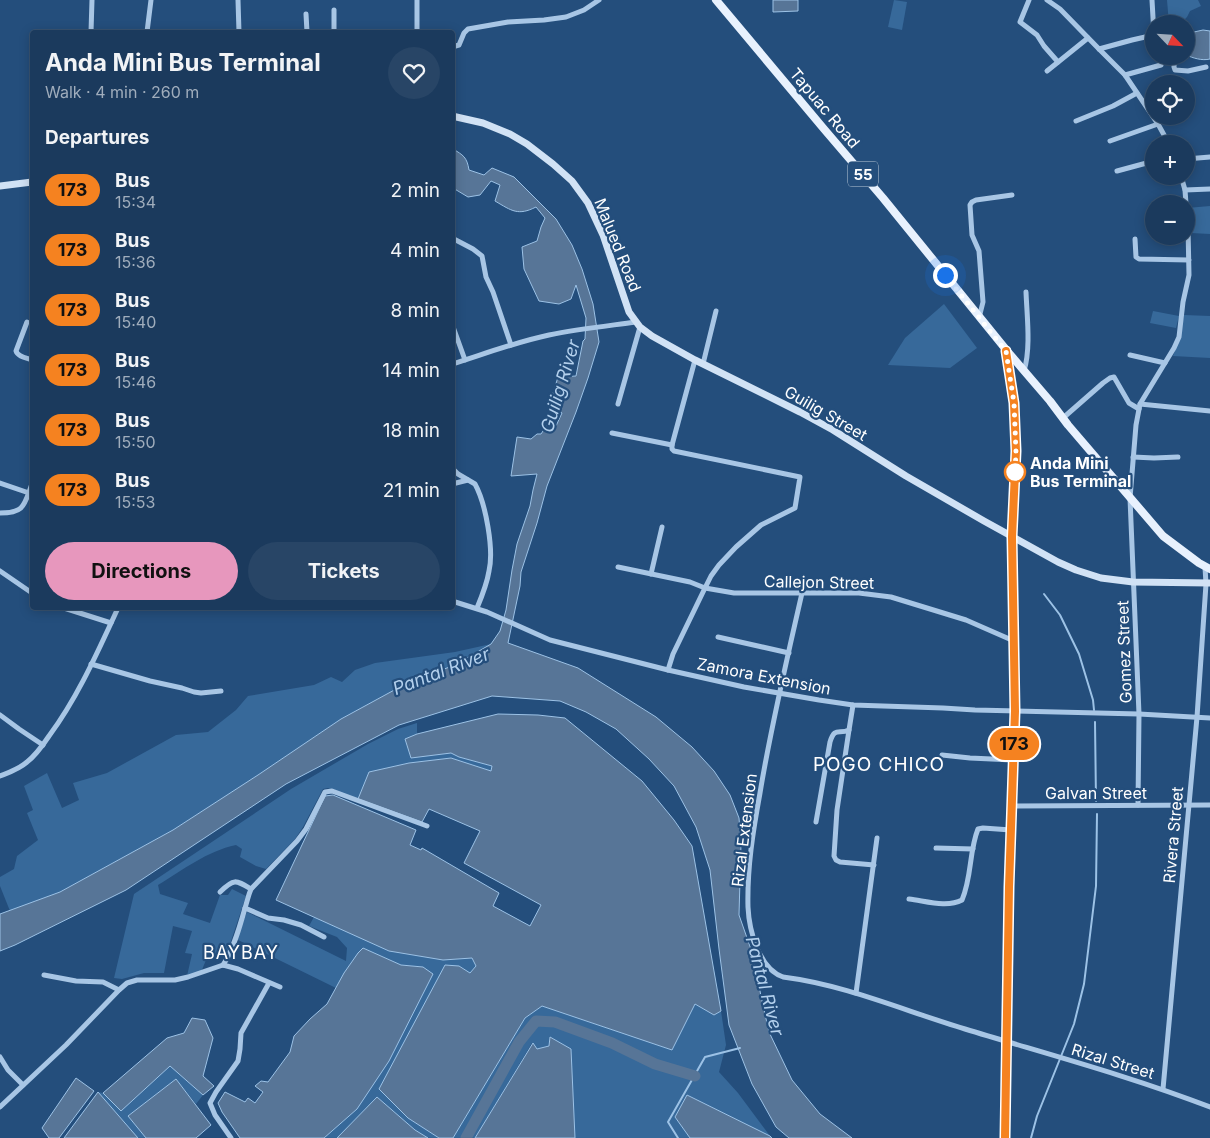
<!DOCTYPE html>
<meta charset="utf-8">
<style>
:root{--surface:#1b3a5d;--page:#284566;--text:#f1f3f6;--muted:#a0adbc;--line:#395472;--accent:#e797bd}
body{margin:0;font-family:Inter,sans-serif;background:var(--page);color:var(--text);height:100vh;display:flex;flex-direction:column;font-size:19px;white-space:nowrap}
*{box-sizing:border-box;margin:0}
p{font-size:16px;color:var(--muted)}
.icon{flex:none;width:28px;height:28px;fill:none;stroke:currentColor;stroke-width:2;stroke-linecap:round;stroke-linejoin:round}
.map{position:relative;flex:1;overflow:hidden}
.drawer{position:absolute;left:30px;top:30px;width:425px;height:580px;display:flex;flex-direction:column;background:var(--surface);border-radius:5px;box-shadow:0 2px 12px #0003,0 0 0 1px var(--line)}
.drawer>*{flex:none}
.badge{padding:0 10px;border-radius:16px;font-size:18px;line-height:32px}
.needle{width:32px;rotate:115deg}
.buttons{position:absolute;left:1145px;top:15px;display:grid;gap:10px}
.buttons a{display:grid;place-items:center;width:50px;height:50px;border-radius:50%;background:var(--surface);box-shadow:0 2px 12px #0003,0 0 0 1px var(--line);font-size:25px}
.you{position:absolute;width:25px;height:25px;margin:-12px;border:4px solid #fff;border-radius:50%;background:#1a73e8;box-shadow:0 0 0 8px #1a73e833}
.map>.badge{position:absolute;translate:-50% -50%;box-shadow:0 0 0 2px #fff}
h2{padding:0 15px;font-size:19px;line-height:45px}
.round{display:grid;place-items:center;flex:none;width:52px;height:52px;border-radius:26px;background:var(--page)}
.headline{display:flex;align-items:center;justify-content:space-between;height:85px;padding:0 15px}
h1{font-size:24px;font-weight:700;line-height:38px}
.cta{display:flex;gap:10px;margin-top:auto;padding:10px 15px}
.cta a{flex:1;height:58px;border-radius:30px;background:var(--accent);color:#111;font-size:20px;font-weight:700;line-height:58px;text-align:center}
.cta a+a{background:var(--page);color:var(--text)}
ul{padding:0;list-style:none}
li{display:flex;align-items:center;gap:15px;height:60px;padding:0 15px}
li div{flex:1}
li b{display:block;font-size:19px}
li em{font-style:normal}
li .badge{min-width:55px;font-weight:700;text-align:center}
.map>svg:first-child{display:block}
</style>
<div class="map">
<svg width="1210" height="1138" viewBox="0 0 1210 1138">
<rect width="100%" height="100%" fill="#244e7c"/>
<g fill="#37699a">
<path d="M894 0 907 2 902 30 888 27Z"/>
<path d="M1167 0H1198L1201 6 1190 11 1187 17 1180 24H1169Z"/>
<path d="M1210 206V234L1191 233 1187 208Z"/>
<path d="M944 304 977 348 950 368 888 365 905 338Z"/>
<path d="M1153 311 1179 316 1176 328 1150 323Z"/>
<path d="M1184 315 1210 316V358L1173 356 1180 337Z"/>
<path d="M491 644 455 665 409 682 341 719 258 775 173 830 60 892 10 911 0 886V877L14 869 17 856 38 840 27 813 33 810 24 786 47 773 62 808 79 800 73 783 107 773 176 735 208 732 236 710 248 696 314 685 331 677 342 682 355 670 375 663 455 652Z"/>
<path d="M417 723V734L405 740 411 758 451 753 459 757 492 766 491 771 451 758 409 763 369 772 358 799 328 788 323 789 303 827 295 839 266 869 256 866 240 857 242 849 236 845C207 851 183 870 158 885L160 894 188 903 183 914 210 923 220 895H228L232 889 246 896 226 956 209 953 201 972 187 976 192 954 185 953 192 931 173 926 164 973H144L122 979 114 978 134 894 291 789 368 744 398 729Z"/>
<path d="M247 912 346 961 347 948 337 937 309 926 314 917 389 951 443 960 472 958 476 966 470 973 459 966 408 1118 439 1138H428L415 1130 377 1097 337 1138H324L357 1109 423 967 401 965 363 948C352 959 344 974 336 988L236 939Z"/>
<path d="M695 1004 714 1015 721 1011 726 1045 719 1072 738 1093 770 1136 687 1095 675 1117 690 1138H575L571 1049 550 1037 549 1046 537 1049 532 1043 475 1138H453L525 1018 542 1006 672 1050Z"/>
<path d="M170 1066 203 1095 196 1104 176 1079 128 1116 146 1138H138L98 1092 103 1093 121 1111Z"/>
</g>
<g fill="#577597" stroke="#9cc2e6">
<path d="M773 0H798V11L773 12Z"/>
<path d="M1203 30 1210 31V59C1202 61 1193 58 1186 55V45L1189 41V36L1194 32Z"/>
<path d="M453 149C463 155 467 157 469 170L484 175 492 168 514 177 556 219 572 245 582 269 593 304 599 342 588 378 576 412 547 486 537 523 521 572 520 586 508 643 578 668 656 717 692 747 714 771 730 795 739 818 741 844 739 915 753 955 761 996 769 1032 792 1080 820 1114 852 1138H789L776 1127 752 1084 729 1025 719 949 710 870 696 827 674 786 649 759 616 729 586 712 560 701 492 696 399 725 286 784 126 890 15 945 0 951V914L60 892 173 830 258 775 341 719 409 682 455 665 491 644 500 631 506 610 512 570 517 544 530 506 533 490 537 474 511 476 517 437 531 439 537 434H541L547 425 556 426 562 413 554 408 548 410 558 377 576 376 583 341 585 339 586 318 576 285 571 299 559 304 539 301 524 269 522 247 537 241 541 227 545 218 536 207C518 216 512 211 495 201L500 185 491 181 480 195 468 197 453 188Z"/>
<path d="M498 714 538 715 565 718 642 781 674 820 692 846 721 1011 714 1015 695 1004 672 1050 542 1006 525 1018 453 1138H439L408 1118 379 1089 445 965 459 966 470 973 476 966 472 958 443 960 389 951 276 900 325 796 333 795 416 830 410 845 421 850 422 848 499 893 493 906 530 926 541 905 464 863 480 831 429 809 422 822 358 799 369 772 409 763 451 758 491 771 492 766 459 757 451 753 411 758 405 739 417 734Z"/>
<path d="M363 948 401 965 423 967 433 974 389 1061 357 1109 324 1138H240L222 1112 218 1103 225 1092 245 1102 248 1098 255 1103 263 1092 255 1086 261 1081 268 1082 290 1052 294 1036 310 1019 327 1004 344 973 358 953Z"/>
<path d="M192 1018 205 1020 213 1038 203 1076 214 1086 203 1095 170 1066 121 1111 103 1093 167 1038 184 1033Z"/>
<path d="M550 1037 571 1049 575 1138H475L533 1043 537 1049 549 1046Z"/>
<path d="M76 1078 94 1091 59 1138H49L42 1128Z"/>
<path d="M176 1079 211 1125 196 1138H146L128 1116Z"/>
<path d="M98 1092 138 1138H64Z"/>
<path d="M687 1095 770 1136 772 1138H690L675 1117Z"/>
<path d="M377 1097 415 1130 428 1138H337Z"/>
</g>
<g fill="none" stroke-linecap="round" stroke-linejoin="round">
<g stroke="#9cc2e6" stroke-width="2">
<path d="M1044 594 1060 615 1079 654 1093 700 1094 710"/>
<path d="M1095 722 1096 801"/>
<path d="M678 1138 668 1122 705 1057 740 1048"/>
<path d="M1031 1138 1037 1116 1074 1024 1084 984 1096 886 1097 814"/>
</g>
<path stroke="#577597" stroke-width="11" d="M466 1138 519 1042 536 1021 555 1022 612 1043 655 1064 695 1076"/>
<g stroke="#a8c6e5" stroke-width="5">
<path d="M238 0 239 32"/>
<path d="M417 0V32"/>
<path d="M1029 0 1020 22 1037 35 1044 46 1058 62"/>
<path d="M1047 0 1060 9 1099 49 1125 75 1158 124 1169 144"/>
<path d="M334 10V32"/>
<path d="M306 14 307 32"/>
<path d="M91 32 92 0"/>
<path d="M147 32 151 0"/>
<path d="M452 47 459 45 464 33 468 29 508 22 544 20 566 17 584 10 599 0"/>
<path d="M1099 49 1132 40 1154 35 1152 0"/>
<path d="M1174 56V67L1175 70 1188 71 1206 67"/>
<path d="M1047 71 1088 38"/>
<path d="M1125 75 1161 65"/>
<path d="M1076 121 1113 106 1137 93"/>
<path d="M1110 141 1158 124"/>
<path d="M1186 159 1210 157"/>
<path d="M1117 171 1154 161"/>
<path d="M1181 176 1185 190 1186 204"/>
<path d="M1185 190 1210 189"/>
<path d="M452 238 473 249 482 256 486 277 493 292 511 345"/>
<path d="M1135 239 1136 257 1139 259 1189 260"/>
<path d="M979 318 983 302 982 289 979 251 972 235 970 205 972 202 976 200 1012 195"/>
<path d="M27 322 16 351C18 357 27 358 32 360"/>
<path d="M452 324 465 360"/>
<path d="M1130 355 1165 363"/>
<path d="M452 364C484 354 516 342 549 335 578 329 607 326 636 322"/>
<path d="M703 364 716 311"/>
<path d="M1024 371C1031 348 1027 317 1026 292"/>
<path d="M618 404 640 327"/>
<path d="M1140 404 1210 411"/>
<path d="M1063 418 1103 383 1110 378 1114 377 1129 403 1139 409"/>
<path d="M612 433 672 445"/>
<path d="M1133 457 1154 458 1178 457"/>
<path d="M452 468 458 474 475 484C486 504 494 550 489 571 487 584 482 596 477 608"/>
<path d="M0 483 32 494"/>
<path d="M452 484 468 480"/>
<path d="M0 513C25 513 24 505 32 484"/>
<path d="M618 567 690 582 705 588 734 593H859L891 597 966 620 1014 641"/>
<path d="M0 571 32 593"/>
<path d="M651 574 662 527"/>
<path d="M802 593C787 659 771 726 760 793 753 831 747 868 748 907 749 930 759 969 783 977 846 985 905 1011 965 1029 1047 1054 1130 1076 1210 1107"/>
<path d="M452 601 487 612 550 640 668 670 744 687 819 700 853 705 943 708 975 710 1139 714 1210 718"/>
<path d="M64 608 111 623"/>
<path d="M718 637 789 653"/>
<path d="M91 664 150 681 182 688 194 692 201 693 221 691"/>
<path d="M668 670 673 654 705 588 711 576 719 565 736 547 761 525 795 508 800 477 674 451 672 449V445L695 360"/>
<path d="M0 715 19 729 43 745"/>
<path d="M849 730 837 810 834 856 836 860 840 862 874 865"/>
<path d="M942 755 970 758 1013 760"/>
<path d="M0 776C10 772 19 769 27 762 36 755 43 745 49 736 78 697 98 651 118 608"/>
<path d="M1138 805 1139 714 1130 498 1136 425 1140 404 1174 348 1179 337 1183 302 1189 275 1188 227 1186 207"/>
<path d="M1012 806 1210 805"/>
<path d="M816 822 830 742C835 726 839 735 849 730L853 705"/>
<path d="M936 848 973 849"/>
<path d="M220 892C234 878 236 880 251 889"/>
<path d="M909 899C926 901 947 908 962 900 972 877 969 851 978 829L983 828 1011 830"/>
<path d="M245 908 268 918 284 920 301 925 324 937"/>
<path d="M223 965C233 951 240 926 245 908 247 902 248 896 251 889L297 841 306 829 325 792 332 791 427 826"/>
<path d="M44 975 76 981 103 982 119 990"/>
<path d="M856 993 877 838"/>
<path d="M0 1057 8 1070 23 1085"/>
<path d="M1163 1089 1197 717 1206 584 1205 567"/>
<path d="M0 1107 66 1045 119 990 127 983 137 980H175L188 977 223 965 238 969 280 987"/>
<path d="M231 1138 215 1115 210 1103 216 1092 238 1061 240 1049 241 1033 269 983"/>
</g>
<g stroke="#d1e2f5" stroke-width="7">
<path d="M452 116 483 123 510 134 527 144 553 164 572 181 588 203 603 235 629 312 640 327 652 336 695 360 800 412 833 430 906 476 984 521 1058 562 1076 570 1101 578 1133 582 1210 583"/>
<path d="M0 186 32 182"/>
</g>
<g stroke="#e8f1fd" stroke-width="8">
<path d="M716 0 824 129 883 198 1008 352 1050 401 1068 425 1163 536 1199 563 1210 569"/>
<path d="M1005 1138 1009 887 1015 711 1012 537 1016 451 1014 403 1006 351"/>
</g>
</g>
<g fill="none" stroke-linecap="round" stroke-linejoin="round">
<defs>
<path id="line" d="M1005 1138 1009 887 1015 711 1012 537 1016 451 1014 403 1006 351"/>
</defs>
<use href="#line" stroke="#fff" stroke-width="11"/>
<use href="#line" stroke="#f58220" stroke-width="8"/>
<path stroke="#fff" stroke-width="5" stroke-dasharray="0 9" d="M945 275 1006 351 1014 403 1016 451 1015 477V472"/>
</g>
<circle fill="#fff" stroke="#f58220" stroke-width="2.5" cx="1015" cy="472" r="10"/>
<g text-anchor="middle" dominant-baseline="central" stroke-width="4.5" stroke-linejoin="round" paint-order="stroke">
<rect fill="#244e7c" stroke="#bdcad8" stroke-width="1" x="848" y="161.5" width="30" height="25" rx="4"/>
<g font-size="15" font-weight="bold" fill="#fff">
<text x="863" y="174">55</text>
</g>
<g font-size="16" fill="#fff" stroke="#244e7c">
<text transform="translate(825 108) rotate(50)">Tapuac Road</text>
<text transform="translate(618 245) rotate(68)">Malued Road</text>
<text transform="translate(826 413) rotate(30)">Guilig Street</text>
<text transform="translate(819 582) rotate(1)">Callejon Street</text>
<text transform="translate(1124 652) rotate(-92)">Gomez Street</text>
<text transform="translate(764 676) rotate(11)">Zamora Extension</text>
<text x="1096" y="793">Galvan Street</text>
<text transform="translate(744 830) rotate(-83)">Rizal Extension</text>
<text transform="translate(1173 835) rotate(-85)">Rivera Street</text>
<text transform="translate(1113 1061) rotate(17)">Rizal Street</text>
</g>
<g font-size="16" font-weight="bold" fill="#fff" stroke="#244e7c" text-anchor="start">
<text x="1030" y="463">Anda Mini<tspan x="1030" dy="18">Bus Terminal</tspan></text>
</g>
<g font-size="18" font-style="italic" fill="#b3d0ed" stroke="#244e7c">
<text transform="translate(560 386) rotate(-73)">Guilig River</text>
<text transform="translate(441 671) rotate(-21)">Pantal River</text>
<text transform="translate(765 986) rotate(75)">Pantal River</text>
</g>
<g font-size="18" letter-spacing="1" fill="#fff" stroke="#244e7c">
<text x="241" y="952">BAYBAY</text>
</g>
<g font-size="19" letter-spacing="1" fill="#fff" stroke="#244e7c">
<text x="879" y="764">POGO CHICO</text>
</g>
</g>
</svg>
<div class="buttons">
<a><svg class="needle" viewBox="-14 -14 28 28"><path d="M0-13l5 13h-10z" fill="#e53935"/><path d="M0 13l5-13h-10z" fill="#a0adbc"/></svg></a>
<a><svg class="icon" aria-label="locate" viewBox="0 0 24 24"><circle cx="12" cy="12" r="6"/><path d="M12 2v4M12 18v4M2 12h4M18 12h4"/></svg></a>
<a>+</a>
<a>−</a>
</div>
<div class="you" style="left:945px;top:275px"></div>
<b class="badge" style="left:1014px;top:744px;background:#f58220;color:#111">173</b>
<section class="drawer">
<div class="headline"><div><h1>Anda Mini Bus Terminal</h1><p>Walk · 4 min · 260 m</p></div><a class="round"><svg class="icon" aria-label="heart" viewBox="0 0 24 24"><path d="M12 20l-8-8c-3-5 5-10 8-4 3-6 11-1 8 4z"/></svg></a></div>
<h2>Departures</h2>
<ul>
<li><span class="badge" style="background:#f58220;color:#111">173</span><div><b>Bus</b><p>15:34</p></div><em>2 min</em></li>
<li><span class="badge" style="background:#f58220;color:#111">173</span><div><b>Bus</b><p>15:36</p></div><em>4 min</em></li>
<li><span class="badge" style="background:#f58220;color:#111">173</span><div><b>Bus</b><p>15:40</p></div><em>8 min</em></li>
<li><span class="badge" style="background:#f58220;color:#111">173</span><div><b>Bus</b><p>15:46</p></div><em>14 min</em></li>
<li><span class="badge" style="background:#f58220;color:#111">173</span><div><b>Bus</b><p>15:50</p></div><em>18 min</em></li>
<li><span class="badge" style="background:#f58220;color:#111">173</span><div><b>Bus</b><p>15:53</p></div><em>21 min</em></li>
</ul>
<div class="cta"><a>Directions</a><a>Tickets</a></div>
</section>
</div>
